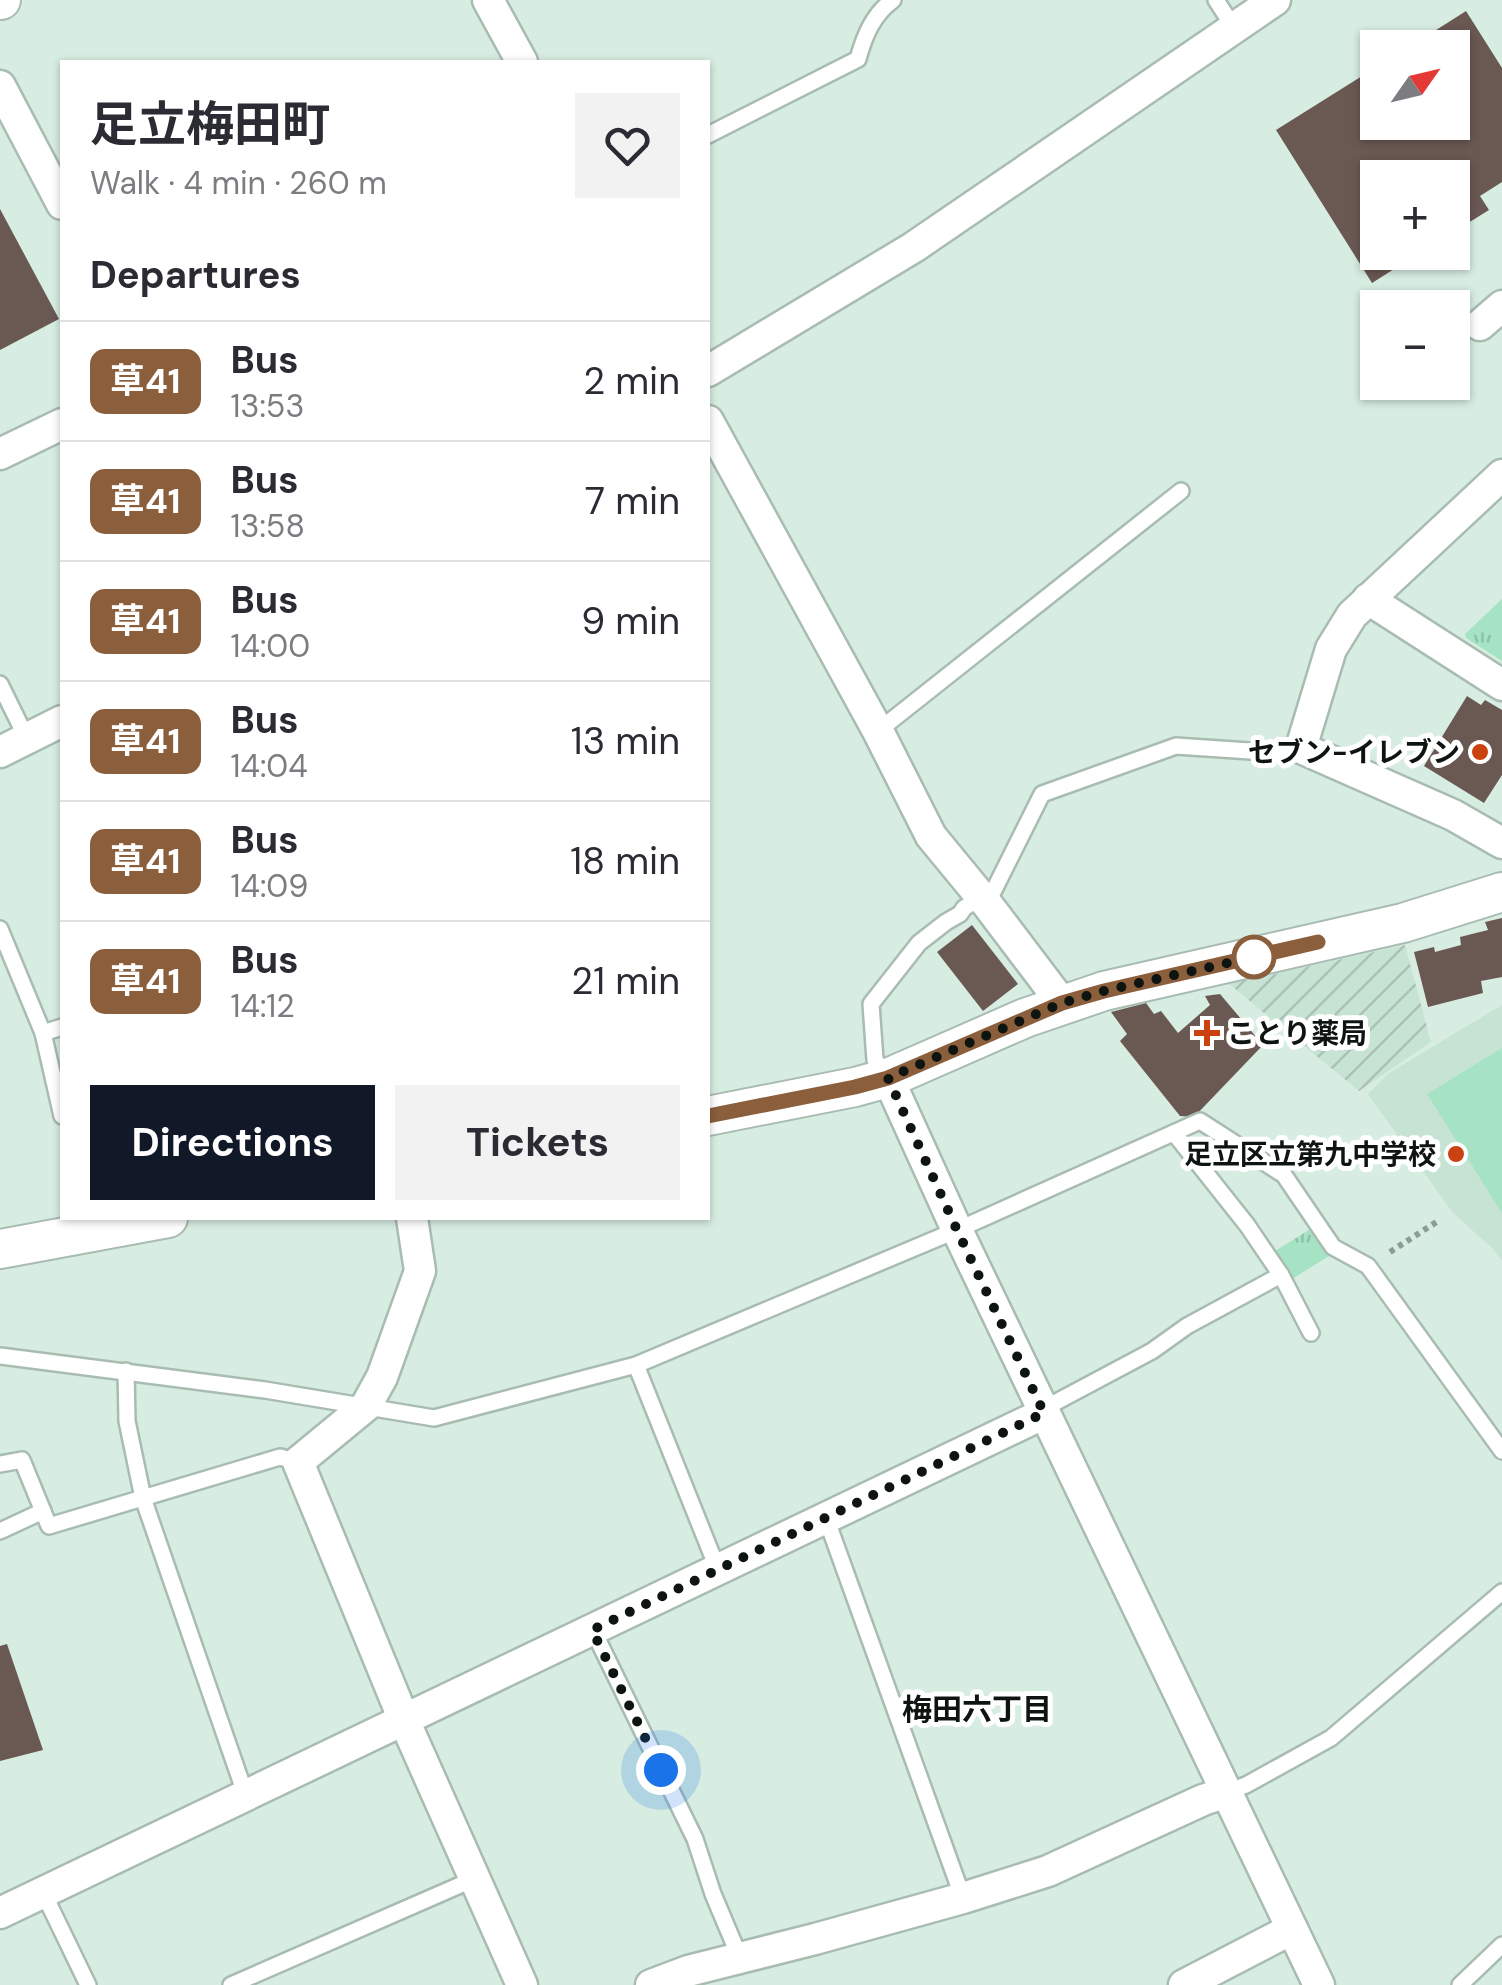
<!DOCTYPE html>
<meta charset="utf-8">
<style>
:root{--surface:#fff;--page:#f2f2f3;--text:#2b2b33;--muted:#7c7c81;--line:#e1e1e2;--accent:#111827}
body{margin:0;font-family:"DM Sans","Noto Sans JP",sans-serif;background:var(--page);color:var(--text);height:100vh;display:flex;flex-direction:column;font-size:38px;white-space:nowrap}
*{box-sizing:border-box;margin:0}
p{font-size:32px;color:var(--muted)}
.icon{flex:none;width:55px;height:55px;fill:none;stroke:currentColor;stroke-width:2;stroke-linecap:round;stroke-linejoin:round}
.map{position:relative;flex:1;overflow:hidden}
.side{position:absolute;left:60px;top:60px;width:650px;height:1160px;display:flex;flex-direction:column;background:var(--surface);border-radius:0px;box-shadow:0 2px 8px #0004}
.side>*{flex:none}
.badge{padding:0 20px;border-radius:15px;font-size:35px;line-height:65px}
.needle{width:65px;rotate:56deg}
.buttons{position:absolute;left:1360px;top:30px;display:grid;gap:20px}
.buttons a{display:grid;place-items:center;width:110px;height:110px;border-radius:0px;background:var(--surface);box-shadow:0 2px 8px #0004;font-size:50px}
.you{position:absolute;width:50px;height:50px;margin:-25px;border:8px solid #fff;border-radius:50%;background:#1a73e8;box-shadow:0 0 0 15px #1a73e833}
.map>.badge{position:absolute;translate:-50% -50%;box-shadow:0 0 0 5px #fff}
h2{padding:0 30px;font-size:38px;line-height:90px}
.round{display:grid;place-items:center;flex:none;width:105px;height:105px;border-radius:0px;background:var(--page)}
.head{display:flex;align-items:center;justify-content:space-between;height:170px;padding:0 30px}
h1{font-size:48px;font-weight:700;line-height:75px}
.primary-button{display:flex;gap:20px;margin-top:auto;padding:20px 30px}
.primary-button a{flex:1;height:115px;border-radius:0px;background:var(--accent);color:#fff;font-size:40px;font-weight:700;line-height:115px;text-align:center}
.primary-button a+a{background:var(--page);color:var(--text)}
ul{padding:0;list-style:none}
li{display:flex;align-items:center;gap:30px;height:120px;padding:0 30px;border-top:2px solid var(--line)}
li div{flex:1}
li b{display:block;font-size:38px}
li em{font-style:normal}
li .badge{min-width:110px;font-weight:700;text-align:center}
.map>svg:first-child{display:block}
</style>
<div class="map">
<svg width="1502" height="1985" viewBox="0 0 1502 1985">
<defs>
<pattern id="industrial-furrows" width="10" height="10" patternUnits="userSpaceOnUse" patternTransform="scale(2.5)"><rect width="10" height="10" fill="#c7e3d4"/><path d="M-1 1l2-2M0 10L10 0M9 11l2-2" fill="none" stroke="#aac2b5"/></pattern>
<pattern id="park-tufts" width="24" height="20" patternUnits="userSpaceOnUse" patternTransform="scale(2.5)"><rect width="24" height="20" fill="#a5e3c4"/><path d="M3 7l-1-3M5 7V3M7 7l1-3M15 17l-1-3M17 17v-4M19 17l1-3" fill="none" stroke="#8dc2a7"/></pattern>
</defs>
<rect width="100%" height="100%" fill="#d8ede2"/>
<path fill="#c7e3d4" d="M1502 1005V1261L1493 1249 1453 1213 1368 1094 1389 1073Z"/>
<path fill="url(#industrial-furrows)" d="M1405 945 1431 1042 1359 1091 1229 984Z"/>
<g fill="url(#park-tufts)">
<path d="M1502 599V661L1466 638 1465 634Z"/>
<path d="M1312 1228 1329 1256 1292 1279 1275 1251Z"/>
</g>
<path fill="#a5e3c4" d="M1502 1048V1213L1427 1094Z"/>
<g fill="#6a5853">
<path d="M1466 11 1502 68V182L1480 196 1489 210 1452 233V178H1378V252H1421L1372 283 1276 130 1378 66V122H1452V48H1408Z"/>
<path d="M0 209 59 319 0 350Z"/>
<path d="M1467 696 1481 705 1485 700 1502 710V775L1484 803 1424 766Z"/>
<path d="M1502 918V977L1481 981 1483 993 1428 1007 1414 952 1434 947 1435 952 1461 945 1460 937 1488 930 1485 922Z"/>
<path d="M972 925 1018 984 983 1011 937 952Z"/>
<path d="M1220 994 1263 1045 1194 1117 1180 1116 1120 1041 1127 1034 1111 1012 1146 1003 1154 1014 1161 1011 1178 1033 1210 1005 1205 996Z"/>
<path d="M7 1644 43 1750 0 1761V1646Z"/>
</g>
<g fill="none" stroke-linecap="round" stroke-linejoin="round">
<defs>
<g id="service">
<path d="M1216 0 1234 28"/>
<path d="M708 135 858 59C864 37 873 14 893 0"/>
<path d="M0 684 27 739"/>
<path d="M878 731 1181 491"/>
<path d="M987 904 1042 794 1176 746 1278 753 1301 748"/>
<path d="M0 929 43 1033 62 1027"/>
<path d="M43 1033 62 1116"/>
<path d="M886 1075 875 1060 871 1004 919 943 946 922 960 914 964 908 981 897"/>
<path d="M1174 1133 1247 1225 1281 1275 1311 1333"/>
<path d="M0 1356 265 1390 434 1418 636 1365 957 1230 1200 1121 1284 1175 1333 1247 1368 1266 1502 1451"/>
<path d="M636 1365 718 1570"/>
<path d="M126 1371 127 1421 143 1498 246 1796"/>
<path d="M1043 1409 1152 1351 1187 1326 1281 1275"/>
<path d="M0 1464 22 1460 49 1526 280 1457 298 1462"/>
<path d="M826 1518 963 1898"/>
<path d="M0 1531 43 1511"/>
<path d="M593 1630 695 1839 713 1894 740 1958"/>
<path d="M1227 1792 1246 1785 1331 1738 1502 1592"/>
<path d="M44 1894 88 1985"/>
<path d="M231 1985 474 1879"/>
<path d="M1460 1985 1502 1945"/>
</g>
<g id="minor">
<path d="M488 0 522 62"/>
<path d="M0 86 62 204"/>
<path d="M1480 325 1502 306"/>
<path d="M708 371 914 247 1275 0"/>
<path d="M708 421 878 731 931 836 987 904 1062 1003"/>
<path d="M0 454 62 424"/>
<path d="M1502 475 1352 615 1331 649 1301 748 1453 815 1502 843"/>
<path d="M1368 599 1502 685"/>
<path d="M0 752 62 721"/>
<path d="M888 1078 957 1230 1319 1985"/>
<path d="M412 1218 420 1271 382 1377 366 1406 298 1462 404 1720 522 1985"/>
<path d="M0 1913 1045 1413"/>
<path d="M651 1985 688 1971 815 1939 963 1898 1048 1871 1203 1800 1227 1792"/>
<path d="M1184 1985 1292 1929"/>
</g>
<g id="tertiary">
<path d="M0 0H1"/>
<path d="M708 1116 855 1087 888 1078 1025 1018 1104 991 1403 923 1502 892"/>
<path d="M0 1249 168 1218"/>
</g>
</defs>
<use href="#service" stroke="#a9bcb2" stroke-width="20"/>
<use href="#minor" stroke="#a9bcb2" stroke-width="35"/>
<use href="#tertiary" stroke="#a9bcb2" stroke-width="42"/>
<path stroke="#8d9c94" stroke-width="6" stroke-dasharray="5 5" stroke-linecap="butt" d="M1390 1252 1438 1221"/>
<use href="#service" stroke="#fff" stroke-width="15"/>
<use href="#minor" stroke="#fff" stroke-width="30"/>
<use href="#tertiary" stroke="#fff" stroke-width="38"/>
</g>
<g fill="none" stroke-linecap="round" stroke-linejoin="round">
<defs>
<path id="line" d="M708 1116 855 1087 888 1078 1062 1003 1104 991 1318 942"/>
</defs>
<use href="#line" stroke="#fff" stroke-width="22"/>
<use href="#line" stroke="#8b5e3c" stroke-width="15"/>
<path stroke="#0e1511" stroke-width="10" stroke-dasharray="0 18" d="M661 1770 592 1630 1044 1413 957 1230 888 1078 1062 1003 1104 991 1254 957"/>
</g>
<g fill="#ca4210" stroke="#fff" stroke-width="4">
<circle cx="1480" cy="752" r="10"/>
<path d="M1202 1018h10v10h10v10h-10v10h-10v-10h-10v-10h10z"/>
<circle cx="1456" cy="1154" r="10"/>
</g>
<circle fill="#fff" stroke="#8b5e3c" stroke-width="5" cx="1254" cy="957" r="20"/>
<g text-anchor="middle" dominant-baseline="central" stroke-width="10" stroke-linejoin="round" paint-order="stroke">
<g font-size="28" font-weight="bold" fill="#0e1511" stroke="#fff" text-anchor="end">
<text x="1460" y="752">セブン-イレブン</text>
<text x="1227" y="1033" text-anchor="start">ことり薬局</text>
<text x="1436" y="1154">足立区立第九中学校</text>
</g>
<g font-size="30" font-weight="bold" fill="#0e1511" stroke="#fff">
<text x="977" y="1709">梅田六丁目</text>
</g>
</g>
</svg>
<div class="buttons">
<a><svg class="needle" viewBox="-14 -14 28 28"><path d="M0-13l5 13h-10z" fill="#e53935"/><path d="M0 13l5-13h-10z" fill="#7c7c81"/></svg></a>
<a>+</a>
<a>−</a>
</div>
<div class="you" style="left:661px;top:1770px"></div>
<section class="side">
<div class="head"><div><h1>足立梅田町</h1><p>Walk · 4 min · 260 m</p></div><a class="round"><svg class="icon" aria-label="heart" viewBox="0 0 24 24"><path d="M12 20l-8-8c-3-5 5-10 8-4 3-6 11-1 8 4z"/></svg></a></div>
<h2>Departures</h2>
<ul>
<li><span class="badge" style="background:#8b5e3c;color:#fff">草41</span><div><b>Bus</b><p>13:53</p></div><em>2 min</em></li>
<li><span class="badge" style="background:#8b5e3c;color:#fff">草41</span><div><b>Bus</b><p>13:58</p></div><em>7 min</em></li>
<li><span class="badge" style="background:#8b5e3c;color:#fff">草41</span><div><b>Bus</b><p>14:00</p></div><em>9 min</em></li>
<li><span class="badge" style="background:#8b5e3c;color:#fff">草41</span><div><b>Bus</b><p>14:04</p></div><em>13 min</em></li>
<li><span class="badge" style="background:#8b5e3c;color:#fff">草41</span><div><b>Bus</b><p>14:09</p></div><em>18 min</em></li>
<li><span class="badge" style="background:#8b5e3c;color:#fff">草41</span><div><b>Bus</b><p>14:12</p></div><em>21 min</em></li>
</ul>
<div class="primary-button"><a>Directions</a><a>Tickets</a></div>
</section>
</div>
